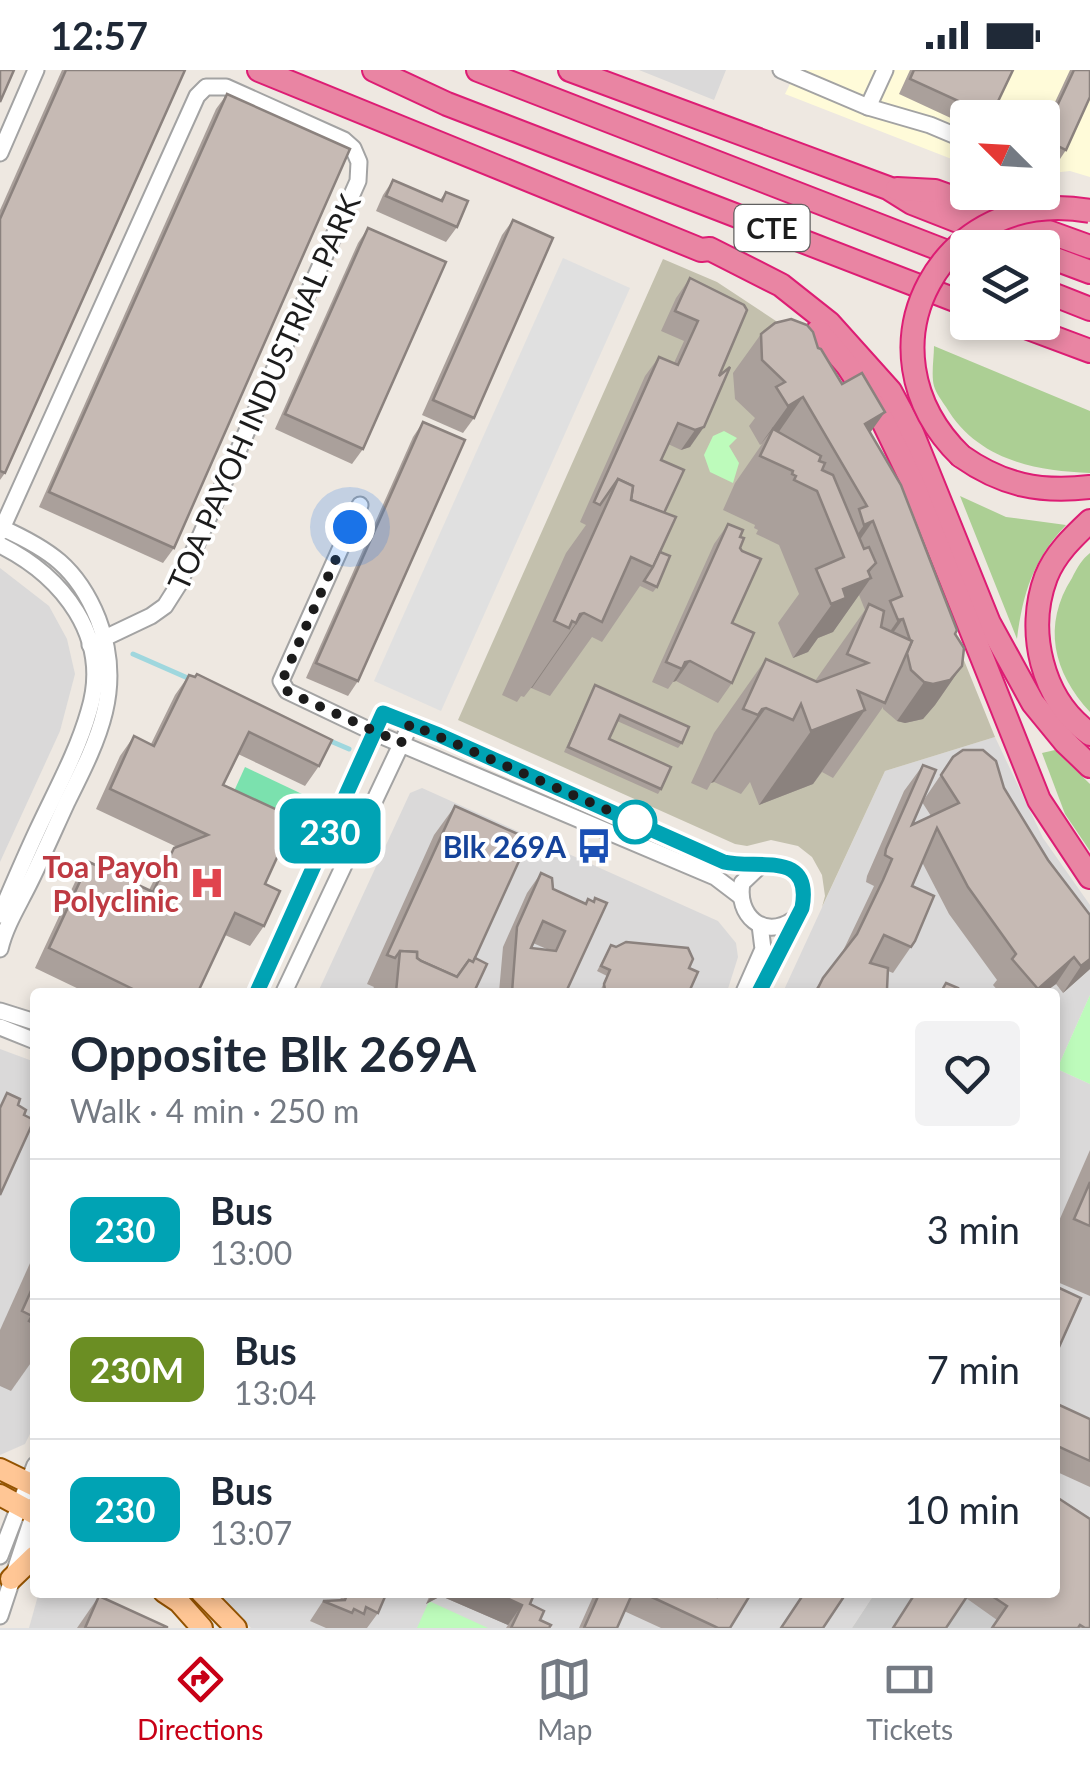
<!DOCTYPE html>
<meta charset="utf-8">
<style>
:root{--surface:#fff;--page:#f2f2f3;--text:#1f2937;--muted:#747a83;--line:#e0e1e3;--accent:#c80016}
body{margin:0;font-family:Lato,sans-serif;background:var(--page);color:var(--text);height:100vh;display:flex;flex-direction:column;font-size:38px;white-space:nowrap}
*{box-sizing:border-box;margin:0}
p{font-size:32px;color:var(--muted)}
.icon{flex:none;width:55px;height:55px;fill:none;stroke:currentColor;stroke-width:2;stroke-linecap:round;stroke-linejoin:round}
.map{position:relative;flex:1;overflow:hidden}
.side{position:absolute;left:30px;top:918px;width:1030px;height:610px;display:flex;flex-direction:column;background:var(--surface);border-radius:10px;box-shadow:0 5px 15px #0003}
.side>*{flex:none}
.badge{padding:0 20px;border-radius:15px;font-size:35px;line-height:65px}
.needle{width:65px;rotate:294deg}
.buttons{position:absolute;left:950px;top:30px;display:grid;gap:20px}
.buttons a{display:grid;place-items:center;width:110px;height:110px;border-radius:10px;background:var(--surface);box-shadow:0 5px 15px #0003;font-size:50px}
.you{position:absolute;width:50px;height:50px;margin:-25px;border:8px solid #fff;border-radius:50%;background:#1a73e8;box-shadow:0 0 0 15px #1a73e833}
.map>.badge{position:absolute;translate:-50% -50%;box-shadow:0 0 0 5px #fff}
.round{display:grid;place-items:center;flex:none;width:105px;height:105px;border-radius:10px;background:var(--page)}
.headline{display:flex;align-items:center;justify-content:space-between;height:170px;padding:0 40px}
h1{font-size:48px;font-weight:700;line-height:75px}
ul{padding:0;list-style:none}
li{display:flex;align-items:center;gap:30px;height:140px;padding:0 40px;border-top:2px solid var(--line)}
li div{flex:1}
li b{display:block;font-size:38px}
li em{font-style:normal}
li .badge{min-width:110px;font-weight:700;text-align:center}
.status{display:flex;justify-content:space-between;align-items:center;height:70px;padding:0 50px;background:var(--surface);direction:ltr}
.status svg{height:28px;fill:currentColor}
.dock{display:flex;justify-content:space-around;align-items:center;height:140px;border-top:2px solid var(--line);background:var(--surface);font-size:28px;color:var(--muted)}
.dock a{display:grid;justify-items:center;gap:5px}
.dock .selected{color:var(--accent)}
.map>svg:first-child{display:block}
</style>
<div class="status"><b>12:57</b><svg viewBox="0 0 49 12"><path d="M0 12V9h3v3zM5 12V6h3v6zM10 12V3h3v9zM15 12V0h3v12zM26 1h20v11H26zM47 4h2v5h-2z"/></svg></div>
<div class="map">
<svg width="1090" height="1558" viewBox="0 0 1090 1558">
<rect width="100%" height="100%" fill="#eee8e1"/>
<g fill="#dad9d9">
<path d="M639 0H726L714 30Z"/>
<path d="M0 498 49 536 67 569 75 604 60 661 0 792Z"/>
<path d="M995 667 1043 768 1090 835V925L1057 999 1090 1014V1458L1055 1436V922H783L885 701Z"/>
<path d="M422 718 718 851 736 873 738 887 727 922H318L410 723Z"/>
<path d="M0 979 35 992V1354L25 1374 0 1385Z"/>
<path d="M39 1522 88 1523 141 1558H29Z"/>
<path d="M217 1523H875L852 1558H251Z"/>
</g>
<path fill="#fffbd9" d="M797 0H1090V107L1070 101 1043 104 1042 48H968L967 95 785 24Z"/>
<path fill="#cacaca" d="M1090 1458V1558H852L875 1523 1055 1522Z"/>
<path fill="#c3c0ad" d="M663 189 717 212 782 255 938 526 995 667 885 701 822 837 825 826 822 805 812 787 798 776 771 770 747 776 735 774 458 650Z"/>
<g fill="#accf94">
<path d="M934 276 1090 341V403C1033 401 977 389 946 337 942 331 936 323 934 316 931 305 934 288 934 276Z"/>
<path d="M960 426 1006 447 1066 455C1033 490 1023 523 1017 569Z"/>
<path d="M1090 483V642C1053 602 1042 555 1072 508 1077 498 1082 489 1090 483Z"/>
<path d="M1055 680 1090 714V781L1065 744 1042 683Z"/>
</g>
<g fill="#bdfbbb">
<path d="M724 361 737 368 729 376 739 393 733 413 710 402 704 385 713 366Z"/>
<path d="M1090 925V1014L1057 999Z"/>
<path d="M429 1531 488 1558H417Z"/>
</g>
<path fill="#7be1ae" d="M245 697 302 724 287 756 230 730Z"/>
<path fill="#e0e0e0" d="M563 188 630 218 441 641 374 611Z"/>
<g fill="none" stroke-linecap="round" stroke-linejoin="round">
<g stroke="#9fd7de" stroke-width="5">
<path d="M133 584 190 609"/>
<path d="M328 670 349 679"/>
</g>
<defs>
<g id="minor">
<path d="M781 0 868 37 930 55 968 71"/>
<path d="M868 37 885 0"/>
<path d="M0 83 36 0"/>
<path d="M360 435 281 611 287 621 375 663 715 807 740 826"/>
<path d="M0 457C49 479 77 497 98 549 125 618 98 670 67 732 54 760 42 788 28 816 18 836 5 857 0 879"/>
<path d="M0 463 197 26 206 17H226L344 70 353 78 359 92 358 111 179 514 165 536 151 546 90 575"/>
<path d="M0 475C62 506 112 567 89 641 77 683 55 722 37 761 24 789 12 817 0 845"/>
<path d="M760 796 742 813C736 845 763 870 793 850"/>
<path d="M257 922 383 643 439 665 724 791C757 800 813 780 802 837L759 922"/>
<path d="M284 922 406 664"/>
<path d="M744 922 763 879 760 855"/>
<path d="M0 941 35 952"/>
<path d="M0 957 35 971"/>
<path d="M0 1486 35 1395"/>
<path d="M0 1546 35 1440"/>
</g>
<g id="major">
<path d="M0 1399 35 1416"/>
<path d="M0 1425 35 1444"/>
<path d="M11 1509 35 1486"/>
<path d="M164 1522 179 1532 202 1558"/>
<path d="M201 1522 236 1558"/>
</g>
<g id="highway">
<path d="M259 0 701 180 710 179 781 215 829 253 890 321 911 360 989 553 1033 633 1065 672 1090 696"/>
<path d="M374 0 447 34 968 235"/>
<path d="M478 0 968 190"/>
<path d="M570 0 888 118 912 133 1027 178"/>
<path d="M897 119 935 121 1090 177"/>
<path d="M1042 184 1090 202"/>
<path d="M1042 220 1090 239"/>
<path d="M1012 252 1090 281"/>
<path d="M818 261 847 295 880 345 910 407 1039 730 1090 807"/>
<path d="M961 386C1002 415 1040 423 1090 417"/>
<path d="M1090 451C1073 467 1055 484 1046 507 1026 560 1041 630 1090 664"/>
</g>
</defs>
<use href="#minor" stroke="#a3a3a3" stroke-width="19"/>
<use href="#major" stroke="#945300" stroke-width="24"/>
<use href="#highway" stroke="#dd1d74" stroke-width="26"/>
<use href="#minor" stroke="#fff" stroke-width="15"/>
<use href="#major" stroke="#ffc695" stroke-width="20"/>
<use href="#highway" stroke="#e985a3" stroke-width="22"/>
<defs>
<path id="highway-bridge" d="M961 386C851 279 943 114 1090 141"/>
</defs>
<use href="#highway-bridge" stroke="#dd1d74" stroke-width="26" stroke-linecap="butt"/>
<use href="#highway-bridge" stroke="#e985a3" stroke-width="22"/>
</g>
<g fill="#aaa09b" fill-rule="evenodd">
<path d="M62 0H185L5 403 0 410V140Z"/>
<path d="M910 0H1013L990 48H968V56L899 24Z"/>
<path d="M1070 0H1090L1066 80 1056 95 1042 89V60Z"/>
<path d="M227 24 174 478 163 493 39 437 216 39Z"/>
<path d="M393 110 440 130 446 122 457 157 446 172 376 141 383 125Z"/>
<path d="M513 150 474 348 463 363 422 345 502 165Z"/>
<path d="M368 158 363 379 352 394 275 359 358 173Z"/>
<path d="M690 208 744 235 690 377 681 380 668 374 661 390 664 443 657 517 653 522 640 516 602 572 592 567 550 626 531 618 524 627 521 626 517 632 502 625 566 483 586 455 580 452 645 306 659 287 674 293 684 271 661 261 676 228Z"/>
<path d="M761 264 818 278 870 363 955 564 962 596 935 635 923 649 905 653 897 651 883 639V637L833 708 822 702 813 714 759 735 750 712 741 724 714 712 711 713 707 720 691 713 714 663 766 589 815 611 865 540 859 525 833 562 818 568 808 582 793 588 778 553 799 524 779 475 756 464 758 460 754 458 755 455 723 440 735 413 762 374 760 375 749 356 755 348 735 329 733 303Z"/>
<path d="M423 352 358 611 348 626 306 608 413 367Z"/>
<path d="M728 454 740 467V478L732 553V613L718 633 676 611 673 612 668 619 652 612 714 474Z"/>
<path d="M189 605 319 696 305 716 238 684 223 715 265 814 264 856 250 876 225 865 198 922H85L35 898 75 812 89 792 149 820 160 798 174 778 177 777 96 739 120 686 134 666 151 674 175 625Z"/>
<path d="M595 615 682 673 678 678 617 651 609 669 661 719 658 724 564 682Z"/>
<path d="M953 687 1004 718 1048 790 1090 845V899L1063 923 1056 914 1045 922H999L993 915 997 910 949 844 922 792 912 816 915 871 893 903 888 901 885 922H813L841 885 864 837 874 816 866 812 867 806 904 721 923 695V731ZM922 732 931 746 912 755Z"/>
<path d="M455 736 474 890V922H371L374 917 367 914 434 765Z"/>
<path d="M541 803 553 819 585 833 588 829 566 922H499L503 877 527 823ZM533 873 549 880 531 878Z"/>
<path d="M611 875 689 898V922H601V919L607 906 597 901Z"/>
<path d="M1090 1080V1226L1055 1211V1160Z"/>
<path d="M35 1182V1287L11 1321 0 1316V1260Z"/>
<path d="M1055 1333 1090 1349V1417L1055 1401Z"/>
<path d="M1089 1518 1090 1558H992L997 1550 966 1528 915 1522H1055Z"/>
<path d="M343 1522H387L378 1543 367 1558H326L310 1551 323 1531 340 1530Z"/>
<path d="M431 1522H535L530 1534 540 1550 549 1558H506L508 1555 441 1526 426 1534Z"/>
<path d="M595 1522H706L716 1527 719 1522H752L730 1558H661L624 1541 617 1558H579Z"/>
<path d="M99 1526 167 1558H77Z"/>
</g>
<g fill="#8b827e">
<path d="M803 327 776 366 773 359 760 375 788 336Z"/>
<path d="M885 342 857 381 865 354Z"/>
<path d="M704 357 690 377 681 380 695 360Z"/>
<path d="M873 451 845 491 843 485 864 455Z"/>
<path d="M876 493 864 510 871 508 833 562 818 568 808 582 793 588 843 519 868 501Z"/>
<path d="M584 543 532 618H531L576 553 580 544Z"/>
<path d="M903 549 875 588 870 590 898 550Z"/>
<path d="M690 591 676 611 673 612 685 592Z"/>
<path d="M962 596 935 635 923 649 905 653 897 651 924 612Z"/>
<path d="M766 638 714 712 711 713 758 645 762 639Z"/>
<path d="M865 640 813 714 759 735 811 661Z"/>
<path d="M1074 887 1056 914 1045 922H1035Z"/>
<path d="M1090 889V899L1063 923 1081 896Z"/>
<path d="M434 1522H493L522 1535 508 1555 441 1526 426 1534Z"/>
</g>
<g fill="#c6bab4" stroke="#8b827e" stroke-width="2.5" fill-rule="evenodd">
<path d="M0 0H14L0 32Z"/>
<path d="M66 0H185L5 403 0 401V149Z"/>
<path d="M914 0H1013L991 46 910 9Z"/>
<path d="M1074 0H1090V27L1066 80 1042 68Z"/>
<path d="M227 24 350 79 174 478 49 422Z"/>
<path d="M393 110 442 131 446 122 468 131 457 157 386 126Z"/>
<path d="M513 150 553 168 474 348 433 330Z"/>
<path d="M368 158 446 192 363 379 285 344Z"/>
<path d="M690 208 744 235 747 240 719 306 730 297 704 357 695 360 678 353 661 390 684 400 664 443 631 430 633 416 618 409 600 435 594 432 659 287 678 295 698 251 675 241Z"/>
<path d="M791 249 807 255 813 262 818 278 821 279 842 314 862 303 885 342 865 354 901 415 957 560 955 564 964 578 962 596 950 610 933 614 924 612 911 600 907 583 912 571 910 570 903 549 898 550 890 531 902 526 873 451 864 455 859 439 867 436 803 327 788 336 776 317 785 312 762 290 761 264 775 253Z"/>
<path d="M423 352 465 370 358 611 316 593Z"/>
<path d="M773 359 821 386 819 391 825 393 822 400 833 405 864 479 869 477 876 493 868 501 871 508 843 519 846 528 831 534 816 499 844 487 817 421 794 410 796 406 792 404 793 401 760 386Z"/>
<path d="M618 409 633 416 631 430 676 447 653 497 631 487 602 552 584 543 580 544 576 553 572 551 569 558 554 551Z"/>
<path d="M728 454 743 460 740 467 744 468 740 478 742 481 761 489 732 553 754 563 732 613 690 591 685 592 682 599 666 592Z"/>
<path d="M660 482 670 486 657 517 644 511 653 497Z"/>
<path d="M869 534 884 541 881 557 912 571 885 633 858 621 865 640 811 661 801 634 793 650 766 638 762 639 758 645 743 639 766 589 817 612 868 593 847 584Z"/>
<path d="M197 604 332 670 319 696 249 662 223 715 295 748 265 814 280 821 264 856 235 843 198 922H139L49 878 89 792 153 822 174 778 208 765 110 719 134 666 154 676 189 605 195 607Z"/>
<path d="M595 615 689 657 682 673 620 645 609 669 671 697 661 719 568 677Z"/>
<path d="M963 680H983L996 691 1004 718 1048 790 1090 845V889L1081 896 1074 887 1038 919 1012 889 1016 884 968 817 937 758 912 816 934 826 915 871 911 877 884 865 870 893 888 898 887 919 881 920V922H855L853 921 852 922H816L823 908 857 864 883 810 892 789 885 785 886 779 923 695 936 700 912 755 959 733 941 705 953 687Z"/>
<path d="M455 736 529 769 474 890 473 892 469 890 457 907 421 891 417 888V882L400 881 395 888 387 885Z"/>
<path d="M541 803 552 808 553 819 586 834 588 829 594 832 595 828 607 833 566 922H512L517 857ZM543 851 565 861 556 881 531 878Z"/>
<path d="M626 872 688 878 693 889 689 898 698 902 689 922 680 920 677 922 605 920 604 914 610 900 601 896 611 875 616 877Z"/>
<path d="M400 881 417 882V888L421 891 457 907 469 890 473 892 475 888 487 894 474 922H396Z"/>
<path d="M946 913 958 918 957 922H941Z"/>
<path d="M7 1023 20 1029 18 1035 26 1040 24 1045 34 1050 0 1125V1038Z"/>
<path d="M1090 1112V1156L1074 1149Z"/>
<path d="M35 1212V1254L29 1251 32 1246 22 1241Z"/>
<path d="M1055 1216 1081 1228 1055 1286Z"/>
<path d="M1055 1333 1090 1349V1391L1055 1375Z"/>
<path d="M1055 1426 1090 1449V1558H1085L1080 1555 1078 1558H992L1007 1536 986 1522H1055Z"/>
<path d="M348 1522H387L378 1543 366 1537 364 1544 354 1539 352 1543 323 1531 345 1530Z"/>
<path d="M493 1522H535L530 1534 544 1541 540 1550 551 1555 549 1558H511L522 1535Z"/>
<path d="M600 1522H633L617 1558H584Z"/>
<path d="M641 1522H706L717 1527 720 1522H752L730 1558H718Z"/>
<path d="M805 1522H847L823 1558H781Z"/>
<path d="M916 1522H970L946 1558H893Z"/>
<path d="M99 1526 167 1557V1558H85Z"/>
</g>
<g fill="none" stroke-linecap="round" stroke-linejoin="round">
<defs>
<path id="line" d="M257 922 383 643 439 665 724 792C757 800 813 779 802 838L759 922"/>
</defs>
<use href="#line" stroke="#fff" stroke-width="22"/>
<use href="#line" stroke="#00a3b4" stroke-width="15"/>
<path stroke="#1c1c1c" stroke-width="10" stroke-dasharray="0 18" d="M350 457 282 611 288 622 401 673 410 654 635 752"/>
</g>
<defs>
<symbol id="bus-bare" viewBox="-9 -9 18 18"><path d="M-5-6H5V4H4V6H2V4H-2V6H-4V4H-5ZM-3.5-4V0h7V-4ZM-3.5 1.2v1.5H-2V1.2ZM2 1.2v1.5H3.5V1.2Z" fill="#1a4fb4" stroke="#fff" stroke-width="2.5" paint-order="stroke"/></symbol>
<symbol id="hospital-bare" viewBox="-9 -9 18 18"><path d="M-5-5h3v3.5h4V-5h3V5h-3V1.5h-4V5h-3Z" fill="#e0444e" stroke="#fff" stroke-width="2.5" paint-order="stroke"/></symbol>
</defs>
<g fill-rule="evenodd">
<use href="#bus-bare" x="569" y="751" width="50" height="50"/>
<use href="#hospital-bare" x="182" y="788" width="50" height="50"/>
</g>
<circle fill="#fff" stroke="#00a3b4" stroke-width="5" cx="635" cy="752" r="20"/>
<g text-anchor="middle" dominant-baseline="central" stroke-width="8" stroke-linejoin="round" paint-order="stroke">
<rect fill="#fff" stroke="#606060" stroke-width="2.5" x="734.5" y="135" width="75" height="46" rx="8"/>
<g font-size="28" font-weight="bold" fill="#1c1c1c">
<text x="772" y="158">CTE</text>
</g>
<g font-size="30" fill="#1c1c1c" stroke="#fff">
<text transform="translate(263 322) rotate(-66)">TOA PAYOH INDUSTRIAL PARK</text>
</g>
<g font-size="30" font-weight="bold" fill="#164399" stroke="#fff" text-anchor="end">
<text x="566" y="776">Blk 269A</text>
</g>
<g font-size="30" font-weight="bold" fill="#be3a42" stroke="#fff" text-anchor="end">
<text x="179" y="796">Toa Payoh<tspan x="179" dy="34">Polyclinic</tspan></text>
</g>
</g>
</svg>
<div class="buttons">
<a><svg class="needle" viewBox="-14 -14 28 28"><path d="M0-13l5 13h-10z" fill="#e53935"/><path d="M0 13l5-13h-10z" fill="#747a83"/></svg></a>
<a><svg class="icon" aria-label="layers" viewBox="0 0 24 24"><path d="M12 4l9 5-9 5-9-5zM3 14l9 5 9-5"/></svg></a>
</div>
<div class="you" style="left:350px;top:457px"></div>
<b class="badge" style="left:330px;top:761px;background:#00a3b4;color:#fff">230</b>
<section class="side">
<div class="headline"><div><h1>Opposite Blk 269A</h1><p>Walk · 4 min · 250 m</p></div><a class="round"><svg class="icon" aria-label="heart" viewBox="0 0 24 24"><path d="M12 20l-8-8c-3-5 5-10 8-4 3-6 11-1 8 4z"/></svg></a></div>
<ul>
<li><span class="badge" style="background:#00a3b4;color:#fff">230</span><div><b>Bus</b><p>13:00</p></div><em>3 min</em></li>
<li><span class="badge" style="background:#6b8e23;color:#fff">230M</span><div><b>Bus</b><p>13:04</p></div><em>7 min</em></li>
<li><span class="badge" style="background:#00a3b4;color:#fff">230</span><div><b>Bus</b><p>13:07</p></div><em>10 min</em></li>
</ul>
</section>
</div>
<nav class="dock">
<a class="selected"><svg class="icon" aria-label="directions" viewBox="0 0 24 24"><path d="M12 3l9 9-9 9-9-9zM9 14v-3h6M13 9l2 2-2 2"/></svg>Directions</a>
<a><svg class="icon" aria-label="map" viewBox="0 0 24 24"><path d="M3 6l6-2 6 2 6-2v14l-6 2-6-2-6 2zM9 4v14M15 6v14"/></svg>Map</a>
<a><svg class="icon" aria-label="tickets" viewBox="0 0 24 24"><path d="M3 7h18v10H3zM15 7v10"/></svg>Tickets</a>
</nav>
